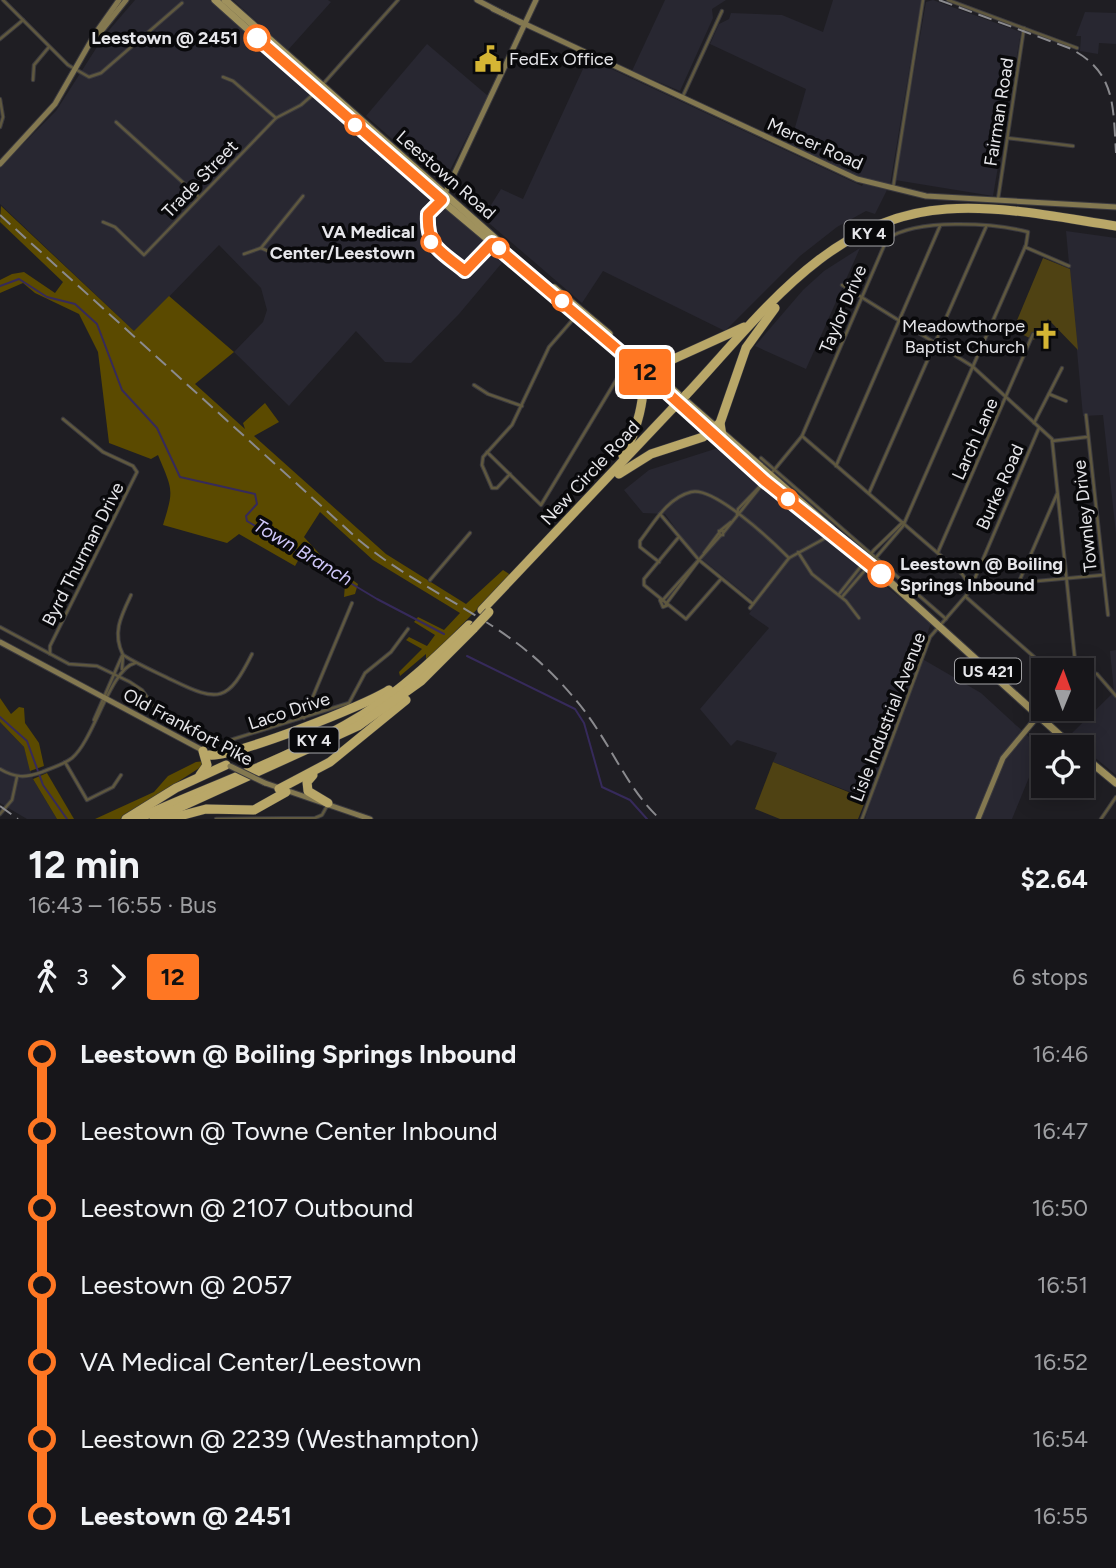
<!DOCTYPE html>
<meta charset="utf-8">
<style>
:root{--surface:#17161a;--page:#242327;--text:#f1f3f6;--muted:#9e9fa2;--line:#363539}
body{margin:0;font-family:Figtree,sans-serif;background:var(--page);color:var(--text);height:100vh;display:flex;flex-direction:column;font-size:26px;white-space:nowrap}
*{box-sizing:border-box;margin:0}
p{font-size:23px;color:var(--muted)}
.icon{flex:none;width:38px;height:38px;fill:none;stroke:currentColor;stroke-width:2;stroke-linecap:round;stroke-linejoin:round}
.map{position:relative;height:819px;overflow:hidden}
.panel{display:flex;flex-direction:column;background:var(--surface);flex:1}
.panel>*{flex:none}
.badge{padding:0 14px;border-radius:5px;font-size:24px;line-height:46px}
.needle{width:46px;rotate:1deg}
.fabs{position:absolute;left:1031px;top:658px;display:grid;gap:14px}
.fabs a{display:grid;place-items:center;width:63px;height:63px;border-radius:0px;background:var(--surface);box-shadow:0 4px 18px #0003,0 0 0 2px var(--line);font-size:35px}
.map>.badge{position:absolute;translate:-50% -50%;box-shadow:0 0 0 4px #fff}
.legs{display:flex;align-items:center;gap:10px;height:77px;padding:0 28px;font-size:23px}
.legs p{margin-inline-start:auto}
.overview{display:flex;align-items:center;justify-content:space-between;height:119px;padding:0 28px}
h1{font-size:38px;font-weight:700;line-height:52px}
ul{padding:0 28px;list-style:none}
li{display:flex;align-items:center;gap:24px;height:77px;font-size:26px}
li i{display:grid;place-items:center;width:10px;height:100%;margin:0 9px;background:currentColor}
li i::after{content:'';width:18px;height:18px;margin:-9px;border:5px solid;border-radius:50%;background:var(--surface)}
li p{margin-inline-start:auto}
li:first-child i{background:linear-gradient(#0000 50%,currentColor 0)}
li:last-child i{background:linear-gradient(currentColor 50%,#0000 0)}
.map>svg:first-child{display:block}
</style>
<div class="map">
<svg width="1116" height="819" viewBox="0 0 1116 819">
<rect width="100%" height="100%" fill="#1f1e23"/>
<g fill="#282731">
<path d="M135 0H210L307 88 506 258 459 314 411 363 385 362 356 331 289 406 234 352 263 322 267 310 261 288 219 245 135 332 0 204V167L56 111 104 36Z"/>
<path d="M233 0H328L331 2 288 50Z"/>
<path d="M665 0H726L712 9 713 18 680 91 632 71Z"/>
<path d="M833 0H921L890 185 857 177 790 145 806 89 710 44 719 24 729 19 731 13 782 15 823 32Z"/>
<path d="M933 0 1021 32 993 196 895 180 926 2Z"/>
<path d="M1085 12 1116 13V44L1099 43 1098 54 1080 51 1081 36H1076Z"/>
<path d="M427 44 488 96 443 184 366 116Z"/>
<path d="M588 58 862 186 863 184 887 190 875 214 866 211 837 227 800 256 725 331 603 271 582 303 483 218 501 189 523 199Z"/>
<path d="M1066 231 1116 238V534L1103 415 1083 416Z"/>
<path d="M860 248 806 369 755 346 803 290 824 271Z"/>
<path d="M718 448 931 623 919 657 981 693 1041 748 1012 819H865L871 800 773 762 777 753 737 740 731 746 700 709 769 628 749 614 756 603 692 551 665 514 643 513 624 490 649 470Z"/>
<path d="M1116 650V775L1069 736 1114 692 1110 651Z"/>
<path d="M0 722 24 747 33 779 57 819H27L0 803Z"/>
</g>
<g fill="#4f4213">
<path d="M1043 258 1070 269 1078 350 1048 319 1034 340 1013 330Z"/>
<path d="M773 762 866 799 858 819H780L755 809Z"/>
</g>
<g fill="#5b4a00">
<path d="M1 206 134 331 169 296 234 352 195 384 245 429 243 423 265 403 279 422 254 436 386 554 466 604 503 570 511 575 426 661V654L400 676 399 672 422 649 406 640 409 637 427 646 435 635 414 622 418 617 444 630 460 613 373 560 320 512 304 537 325 560 358 584 355 594 344 597 345 585 299 559 295 566 239 534 227 543 163 525C174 489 173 491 158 455L151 459 109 443 98 352 79 314 35 293 23 283 0 293V280L12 274 24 272 55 293 63 282 0 222Z"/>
<path d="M0 698 11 714 19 707 24 708 25 723 39 743 44 766 30 771 24 747 0 722Z"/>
<path d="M205 761 204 765 120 819H95L154 792 168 776 196 762Z"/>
<path d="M47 773 74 819H57L33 779Z"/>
</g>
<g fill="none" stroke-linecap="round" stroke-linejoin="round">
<g stroke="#362a5b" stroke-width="2">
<path d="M0 286 19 279 47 297 75 304 97 324 122 390 157 428 180 477 255 494 257 504 246 516 247 521 377 599 444 634"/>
<path d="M467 656 575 709 584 723 602 787 630 800 647 819"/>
<path d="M0 717 27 741 43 785 67 819"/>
</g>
<defs>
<g id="street">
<path d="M3 0 68 65 89 77 101 73 182 3"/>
<path d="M948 0 1077 48"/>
<path d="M0 39 23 20"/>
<path d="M223 77 233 81 276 118"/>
<path d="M33 80 34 65 49 47"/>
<path d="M323 84 398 0"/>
<path d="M682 98 722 11"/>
<path d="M0 99 3 117 0 127"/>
<path d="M116 122 199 197"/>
<path d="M1007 138 1073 146"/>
<path d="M893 188 923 0"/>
<path d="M998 199 1024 28"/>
<path d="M103 222 115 227 144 255 276 118 301 105 317 91"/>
<path d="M1025 247 1069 266"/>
<path d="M261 248 303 196"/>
<path d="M244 254 261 248 284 258"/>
<path d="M842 285 972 366 1052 439 1076 670"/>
<path d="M474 385 488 394 522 406"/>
<path d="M1049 394 1066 401"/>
<path d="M1086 415 1108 615"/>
<path d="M1034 423 1062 368"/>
<path d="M802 436 962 574 971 587 1103 575"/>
<path d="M1052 441 1087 437"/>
<path d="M487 452 541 505 621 372 623 364 608 348 613 338"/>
<path d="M761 458 946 619"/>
<path d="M836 466 940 226"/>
<path d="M510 474 497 488H492L482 465 483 457 512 425 549 347 576 316"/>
<path d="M765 481 802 436 887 239C917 218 994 223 1028 232L1026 245 903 526 842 597"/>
<path d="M869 493 986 227"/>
<path d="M660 514 699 560 753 604"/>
<path d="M721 530 731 522"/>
<path d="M719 531H723V535H720Z"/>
<path d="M724 532 765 481 738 509 737 514"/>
<path d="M678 538 644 579V585L686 619 721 579"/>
<path d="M798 552 812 574 846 601 859 618"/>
<path d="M938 552 1033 334"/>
<path d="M704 553 719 533"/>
<path d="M659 562 640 547V541C654 523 667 498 691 492 714 486 772 541 789 558"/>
<path d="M430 580 470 533"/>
<path d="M1018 584 1057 494"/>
<path d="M839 594 874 550 903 522"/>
<path d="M131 595C121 616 112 633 123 655 139 665 156 672 172 680 219 703 228 702 252 654"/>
<path d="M966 597 1049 670"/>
<path d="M660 600 663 607 668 605"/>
<path d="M662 601 721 535"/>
<path d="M666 604 699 560"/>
<path d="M750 608 789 558 831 535"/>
<path d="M0 627 69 664 97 666 130 682 142 690 157 711 224 742 349 703 365 673 391 652 408 629"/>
<path d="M50 654V646L137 472 133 466 103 452 63 419"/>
<path d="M122 669 123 655"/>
<path d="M1078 670 1097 674 1116 696"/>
<path d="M304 718 352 603"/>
<path d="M94 720 122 656"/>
<path d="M65 762 87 800 113 787 121 775"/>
<path d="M0 769C15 778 26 778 42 772 51 768 63 765 72 758 94 740 110 669 135 663"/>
<path d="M0 814 12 800 17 777"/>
<path d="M216 819 315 818 322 815 327 806"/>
<path d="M862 819 930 637 969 592 1039 428"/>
<path d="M1101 819 1116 797"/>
</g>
<g id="secondary">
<path d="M477 0 521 23"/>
<path d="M493 9 857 179 926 196 1116 207"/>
<path d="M99 34 126 0"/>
<path d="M0 164 55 104 95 34 119 0"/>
<path d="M442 200 536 0"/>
<path d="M0 642 204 751"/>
<path d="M265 783 370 819"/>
<path d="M978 819 1003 758 1038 716"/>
</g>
<g id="primary">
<path d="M215 0 404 169 610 342 765 481 869 563 1073 747"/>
<path d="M225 0 497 240"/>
<path d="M554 288 609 334"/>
<path d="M658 377 831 528"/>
<path d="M1082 755 1116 783"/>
</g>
<g id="highway">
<path d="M645 366H658L744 327"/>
<path d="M686 395C760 316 830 216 947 209 1002 205 1062 218 1116 226"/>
<path d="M722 436 720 423 746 348 775 308"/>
<path d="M623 456C636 434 648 393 641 369"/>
<path d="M619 474 651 454 703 437 720 423"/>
<path d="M482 610 673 408"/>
<path d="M209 755C232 758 367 705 389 690"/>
<path d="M200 775 207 765 203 751"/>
<path d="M313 775 307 782 308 791 328 803"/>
<path d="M279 789 330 762 406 700"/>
<path d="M126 819 176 788 226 765"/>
<path d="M137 819C212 785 292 758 362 715 402 690 435 658 469 625"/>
<path d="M154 819 358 726 421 681 474 628"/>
<path d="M168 819 206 809 254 810 286 792"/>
</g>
</defs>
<use href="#street" stroke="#3b3a3f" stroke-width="4.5"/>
<use href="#secondary" stroke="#3b3a3f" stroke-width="7"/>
<use href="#primary" stroke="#3b3a3f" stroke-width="9"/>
<use href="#highway" stroke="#3b3a3f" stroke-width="10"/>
<use href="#street" stroke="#5f583f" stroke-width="2.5"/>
<use href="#secondary" stroke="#837850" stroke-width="5"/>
<use href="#primary" stroke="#9f915d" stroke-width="7"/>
<use href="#highway" stroke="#b9a768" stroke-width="9"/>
<g stroke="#8a8a8e" stroke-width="2" stroke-dasharray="14 7" stroke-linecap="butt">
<path d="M939 0 1069 48C1116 71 1113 106 1116 153"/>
<path d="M0 215 360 541C418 589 491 615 545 667 565 686 584 708 599 732 619 763 633 794 660 819"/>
<path d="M0 806 18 819"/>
</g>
<defs>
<path id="secondary-bridge" d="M230 766 265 783"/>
<g id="highway-bridge">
<path d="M673 408 686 395"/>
<path d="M474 628 489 612"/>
</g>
</defs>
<use href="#secondary-bridge" stroke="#3b3a3f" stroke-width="7" stroke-linecap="butt"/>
<use href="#highway-bridge" stroke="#3b3a3f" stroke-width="10" stroke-linecap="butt"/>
<use href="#secondary-bridge" stroke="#837850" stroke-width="5"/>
<use href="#highway-bridge" stroke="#b9a768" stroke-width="9"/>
</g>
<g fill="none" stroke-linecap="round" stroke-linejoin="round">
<defs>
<path id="line-1" d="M257 38 442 200 428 214C426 248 441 251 465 271L492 243 650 377 765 481 881 574"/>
</defs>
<use href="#line-1" stroke="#fff" stroke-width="16"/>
<use href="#line-1" stroke="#ff7723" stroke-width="10"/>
</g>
<defs>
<symbol id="civic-bare" viewBox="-9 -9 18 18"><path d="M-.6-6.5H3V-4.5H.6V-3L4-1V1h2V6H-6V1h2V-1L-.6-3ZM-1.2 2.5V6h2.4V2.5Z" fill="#d5b534" stroke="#09090b" stroke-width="2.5" paint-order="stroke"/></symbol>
<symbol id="church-bare" viewBox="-9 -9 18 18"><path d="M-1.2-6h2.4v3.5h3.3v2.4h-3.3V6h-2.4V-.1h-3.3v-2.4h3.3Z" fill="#d5b534" stroke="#09090b" stroke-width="2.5" paint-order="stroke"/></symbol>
</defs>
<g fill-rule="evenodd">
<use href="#civic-bare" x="469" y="40" width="38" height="38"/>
<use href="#church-bare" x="1027" y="317" width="38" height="38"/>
</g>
<g fill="#fff" stroke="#ff7723" stroke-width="3.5">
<circle cx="257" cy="38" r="12"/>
<circle cx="355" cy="125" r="9"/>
<circle cx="431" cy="242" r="9"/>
<circle cx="499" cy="248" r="9"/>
<circle cx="562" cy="301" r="9"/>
<circle cx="788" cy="499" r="9"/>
<circle cx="881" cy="574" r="12"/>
</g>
<g text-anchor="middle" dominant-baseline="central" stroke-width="7" stroke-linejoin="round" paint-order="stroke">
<g fill="#09090b" stroke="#a4a4a7" stroke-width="2">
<rect x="844.5" y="220.5" width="49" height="25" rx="5"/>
<rect x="955" y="658.5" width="66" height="25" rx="5"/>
<rect x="289.5" y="727.5" width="49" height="25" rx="5"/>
</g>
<g font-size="16" font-weight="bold" fill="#e6e6ea">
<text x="869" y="233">KY 4</text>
<text x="988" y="671">US 421</text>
<text x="314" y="740">KY 4</text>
</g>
<g font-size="18" font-weight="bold" fill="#e6e6ea" stroke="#09090b" text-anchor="end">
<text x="238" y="38">Leestown @ 2451</text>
<text x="415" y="232">VA Medical<tspan x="415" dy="21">Center/Leestown</tspan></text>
<text x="900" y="564" text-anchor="start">Leestown @ Boiling<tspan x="900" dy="21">Springs Inbound</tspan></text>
</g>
<g font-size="18" fill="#e6e6ea" stroke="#09090b" text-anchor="start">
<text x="509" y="59">FedEx Office</text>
<text x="1025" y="326" text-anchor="end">Meadowthorpe<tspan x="1025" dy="21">Baptist Church</tspan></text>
</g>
<g font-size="18" fill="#e6e6ea" stroke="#09090b">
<text transform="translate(999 112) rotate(-81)">Fairman Road</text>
<text transform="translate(815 144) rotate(24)">Mercer Road</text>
<text transform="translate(446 175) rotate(41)">Leestown Road</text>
<text transform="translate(200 179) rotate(-46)">Trade Street</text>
<text transform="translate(843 309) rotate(-67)">Taylor Drive</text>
<text transform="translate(975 439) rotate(-66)">Larch Lane</text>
<text transform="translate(590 473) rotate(-47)">New Circle Road</text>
<text transform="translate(1000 487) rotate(-66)">Burke Road</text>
<text transform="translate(1085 516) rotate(-96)">Townley Drive</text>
<text transform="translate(83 554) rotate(-63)">Byrd Thurman Drive</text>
<text transform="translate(289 711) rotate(-18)">Laco Drive</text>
<text transform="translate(888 717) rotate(-69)">Lisle Industrial Avenue</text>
<text transform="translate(188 727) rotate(28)">Old Frankfort Pike</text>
</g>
<g font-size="19" font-style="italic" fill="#cfc7f9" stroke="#09090b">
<text transform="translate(303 552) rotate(31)">Town Branch</text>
</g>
</g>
</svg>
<div class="fabs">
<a><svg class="needle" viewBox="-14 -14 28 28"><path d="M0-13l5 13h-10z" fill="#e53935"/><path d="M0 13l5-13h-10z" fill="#9e9fa2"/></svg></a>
<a><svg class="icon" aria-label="locate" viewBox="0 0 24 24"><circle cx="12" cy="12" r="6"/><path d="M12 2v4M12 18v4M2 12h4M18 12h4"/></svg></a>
</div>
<b class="badge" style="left:645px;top:372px;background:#ff7723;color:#111">12</b>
</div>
<section class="panel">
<div class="overview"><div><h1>12 min</h1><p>16:43 – 16:55 · Bus</p></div><b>$2.64</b></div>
<div class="legs"><svg class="icon" aria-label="walk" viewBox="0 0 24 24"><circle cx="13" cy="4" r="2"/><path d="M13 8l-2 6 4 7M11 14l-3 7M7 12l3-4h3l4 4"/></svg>3<svg class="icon" aria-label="forward" viewBox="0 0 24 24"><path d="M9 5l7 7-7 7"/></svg><b class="badge" style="background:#ff7723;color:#111">12</b><p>6 stops</p></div>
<ul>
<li><i style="color:#ff7723"></i><b>Leestown @ Boiling Springs Inbound</b><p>16:46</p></li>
<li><i style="color:#ff7723"></i><span>Leestown @ Towne Center Inbound</span><p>16:47</p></li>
<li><i style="color:#ff7723"></i><span>Leestown @ 2107 Outbound</span><p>16:50</p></li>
<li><i style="color:#ff7723"></i><span>Leestown @ 2057</span><p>16:51</p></li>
<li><i style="color:#ff7723"></i><span>VA Medical Center/Leestown</span><p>16:52</p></li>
<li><i style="color:#ff7723"></i><span>Leestown @ 2239 (Westhampton)</span><p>16:54</p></li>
<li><i style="color:#ff7723"></i><b>Leestown @ 2451</b><p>16:55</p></li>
</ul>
</section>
